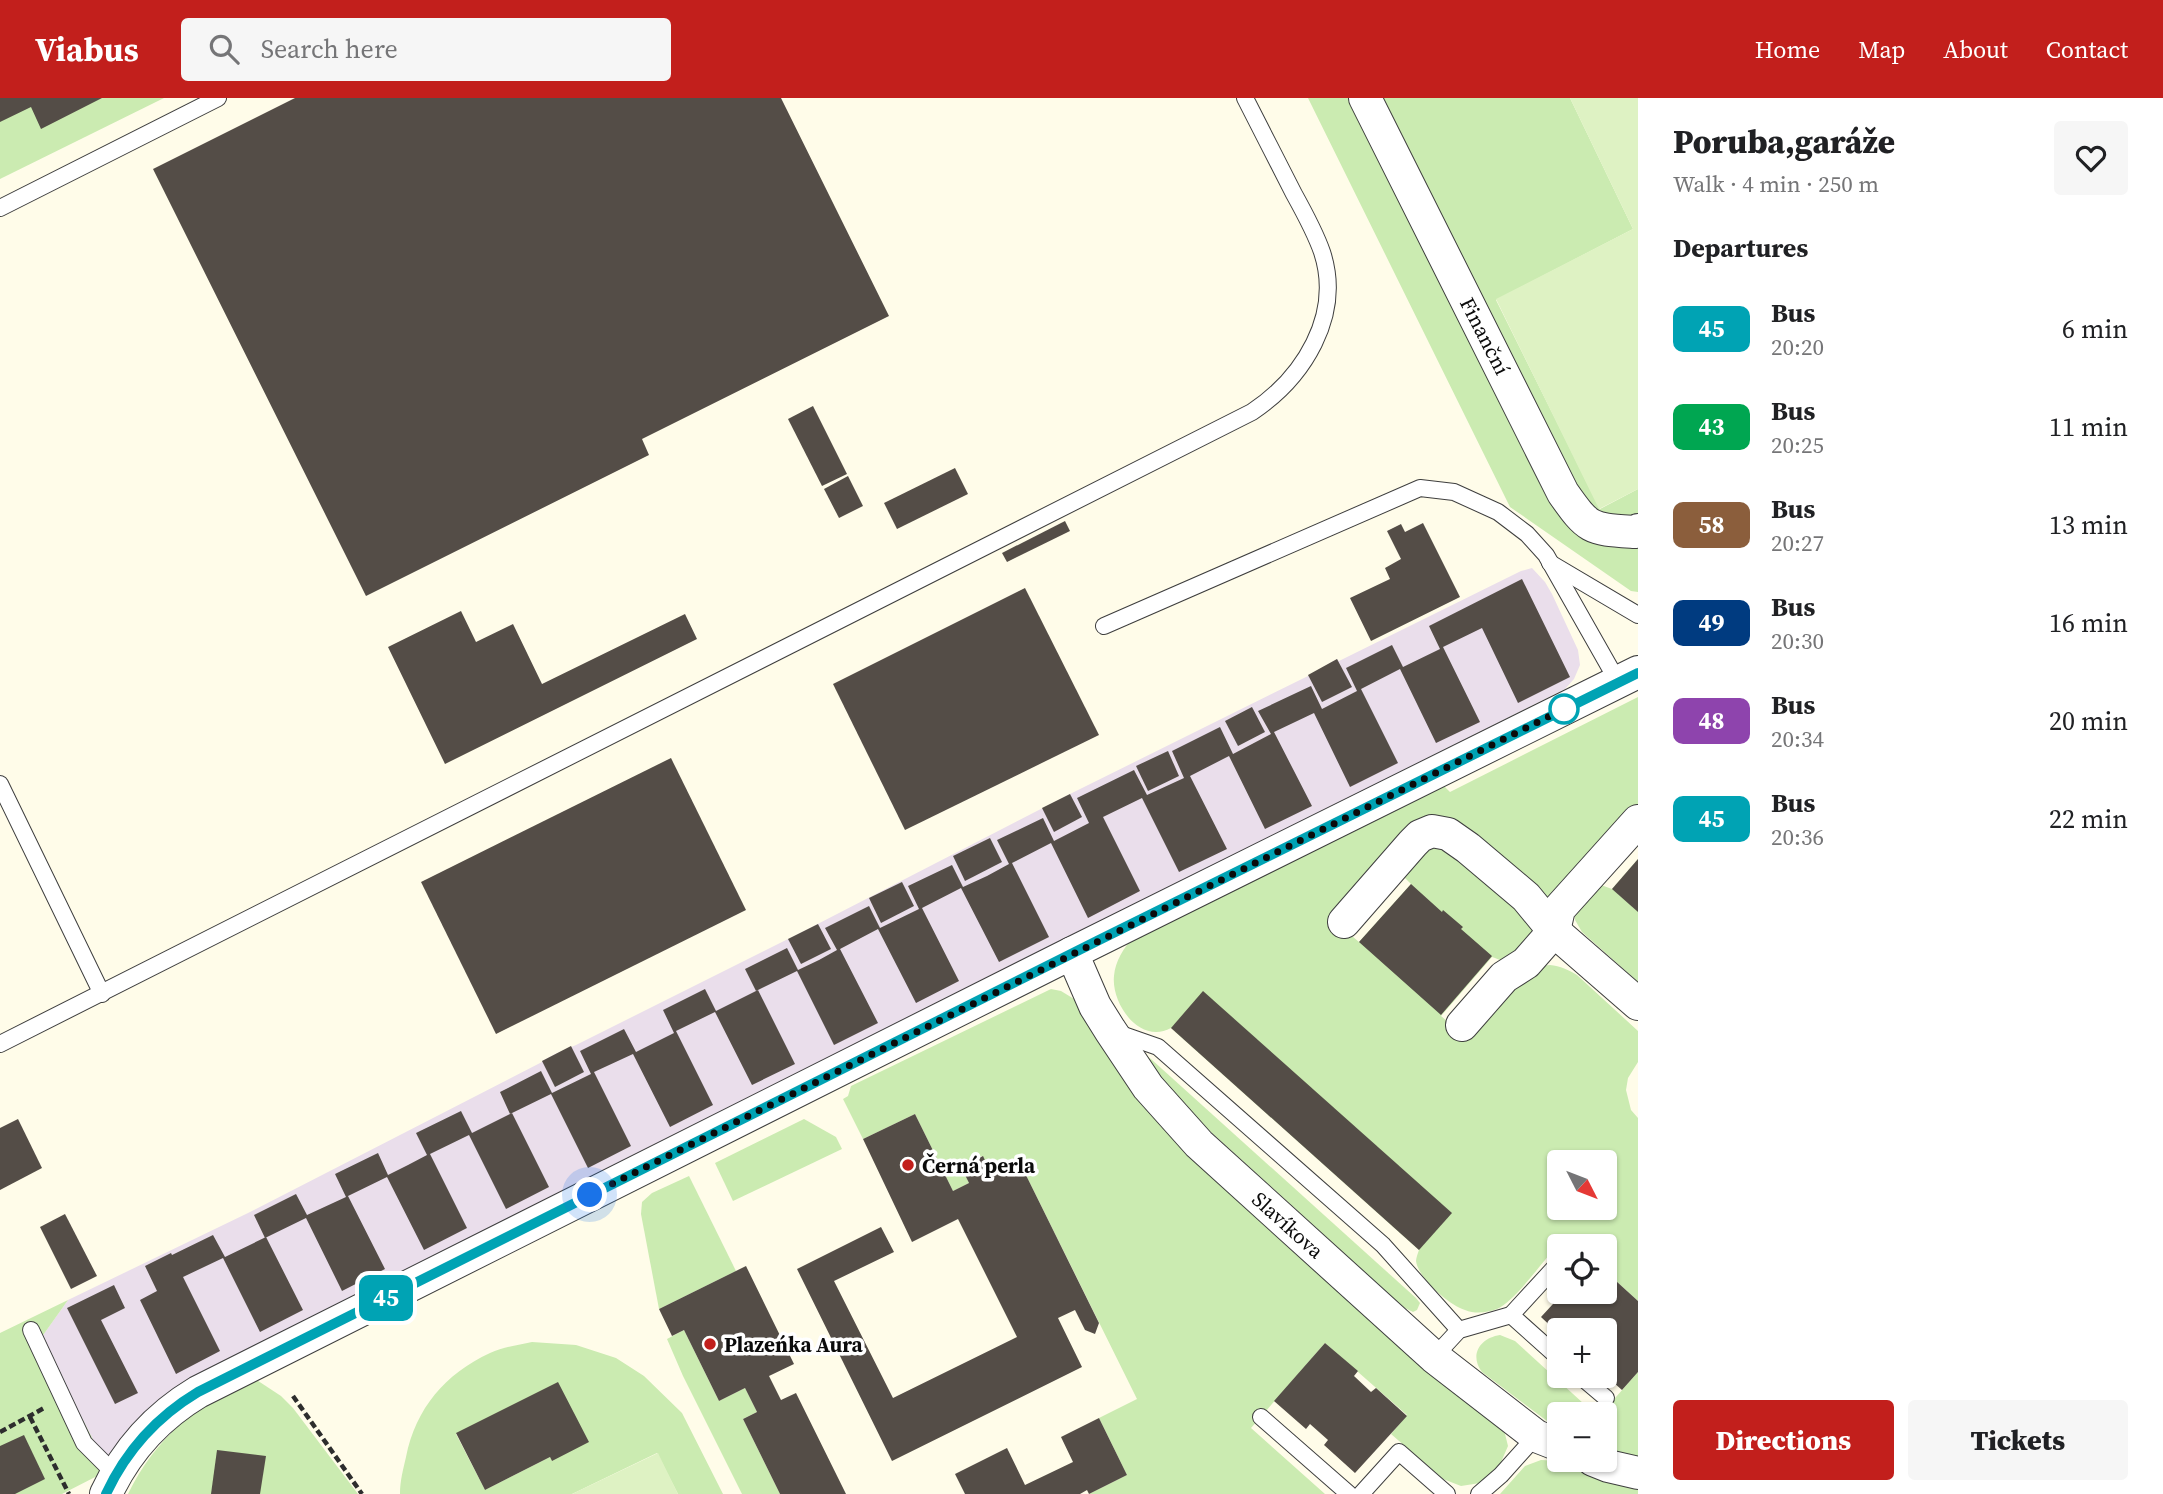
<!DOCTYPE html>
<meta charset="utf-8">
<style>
:root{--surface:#fff;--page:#f6f6f6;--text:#202124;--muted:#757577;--accent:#c21f1c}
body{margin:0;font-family:"Source Serif 4",serif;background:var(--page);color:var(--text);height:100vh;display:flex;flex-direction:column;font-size:26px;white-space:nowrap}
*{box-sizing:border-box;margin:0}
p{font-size:23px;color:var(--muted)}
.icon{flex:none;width:38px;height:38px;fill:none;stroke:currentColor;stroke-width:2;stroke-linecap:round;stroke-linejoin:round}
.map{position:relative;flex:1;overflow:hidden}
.panel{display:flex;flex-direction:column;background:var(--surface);width:525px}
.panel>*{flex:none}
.badge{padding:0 14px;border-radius:10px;font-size:24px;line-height:46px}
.needle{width:46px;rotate:132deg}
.tools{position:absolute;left:1547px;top:1052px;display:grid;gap:14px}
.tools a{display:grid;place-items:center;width:70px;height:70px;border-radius:7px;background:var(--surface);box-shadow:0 2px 5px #0004;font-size:35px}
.you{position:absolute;width:35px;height:35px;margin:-18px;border:5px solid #fff;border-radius:50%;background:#1a73e8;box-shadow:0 0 0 10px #1a73e833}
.map>.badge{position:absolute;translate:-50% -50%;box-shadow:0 0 0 4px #fff}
h2{padding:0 35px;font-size:26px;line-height:63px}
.round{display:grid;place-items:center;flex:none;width:74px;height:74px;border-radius:7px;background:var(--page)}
.overview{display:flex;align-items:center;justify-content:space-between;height:119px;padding:0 35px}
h1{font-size:33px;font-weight:800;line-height:52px}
.cta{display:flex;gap:14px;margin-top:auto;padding:14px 35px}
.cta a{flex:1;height:80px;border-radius:7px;background:var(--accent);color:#fff;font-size:28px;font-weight:800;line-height:80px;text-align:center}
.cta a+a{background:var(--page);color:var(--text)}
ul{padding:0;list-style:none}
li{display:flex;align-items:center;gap:21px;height:98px;padding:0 35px}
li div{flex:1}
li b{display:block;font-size:26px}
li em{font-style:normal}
li .badge{min-width:77px;font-weight:700;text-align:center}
header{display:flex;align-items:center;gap:42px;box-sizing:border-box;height:98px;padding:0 35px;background:var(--accent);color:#fff}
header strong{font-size:33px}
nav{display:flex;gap:38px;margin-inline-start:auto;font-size:24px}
.search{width:490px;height:63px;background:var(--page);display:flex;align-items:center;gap:18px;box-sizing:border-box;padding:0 24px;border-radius:7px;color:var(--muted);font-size:26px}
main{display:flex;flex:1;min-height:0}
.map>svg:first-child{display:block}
</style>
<header>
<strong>Viabus</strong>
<div class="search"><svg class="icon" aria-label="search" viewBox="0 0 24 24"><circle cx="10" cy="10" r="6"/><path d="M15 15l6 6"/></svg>Search here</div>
<nav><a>Home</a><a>Map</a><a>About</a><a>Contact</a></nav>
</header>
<main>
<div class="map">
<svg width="1638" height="1396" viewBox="0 0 1638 1396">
<rect width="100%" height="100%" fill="#fffce9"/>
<path fill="#eadeeb" d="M1532 470 1545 484 1552 496 1578 552 1580 567 1574 581 1565 591 225 1264 101 1376 41 1240 68 1202 248 1115 542 964V963L555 956 576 947 806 832 1070 696 1308 578 1337 561 1339 563 1521 473Z"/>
<g fill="#cbebb1" fill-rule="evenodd">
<path d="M0 0H164L0 81Z"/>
<path d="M1308 0H1358L1562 408 1638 442V494L1631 493 1510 409Z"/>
<path d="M1377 0H1570L1633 131 1496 202 1600 411 1638 391V423L1625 427 1584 409Z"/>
<path d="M1638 599V710L1562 795C1555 799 1549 802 1541 800 1531 797 1523 787 1515 780 1488 755 1450 708 1410 735L1332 821 1359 844 1411 786 1403 778V770C1413 758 1424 741 1441 744 1456 746 1529 809 1534 823 1539 839 1524 863 1507 863 1503 864 1496 860 1492 859L1441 918 1468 941C1485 922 1524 867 1550 867 1560 868 1569 872 1577 877L1638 933V964L1628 980 1626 992 1631 1012 1638 1020V1203L1605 1173V1148H1559V1164L1550 1156C1538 1170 1512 1205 1497 1211 1486 1215 1475 1216 1465 1212 1449 1207 1418 1180 1416 1163 1416 1160 1418 1155 1419 1152L1171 930C1140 947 1111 906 1114 878 1115 863 1124 850 1133 839L1440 684 1450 694ZM1559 1064H1605V1110H1559Z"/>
<path d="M1638 761V884L1582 834 1575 822 1574 812 1601 787 1612 791Z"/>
<path d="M1051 891 1061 893 1079 904 1504 1332 1508 1348 1498 1371 1480 1385 1461 1388 1443 1381 1391 1336 1407 1317 1325 1245 1251 1330 1325 1396H1089L1127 1377 1099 1320 1137 1301 1021 1067 1010 1065 991 1075 982 1058 961 1069 969 1085 953 1093 915 1016 863 1041 843 1001 848 998 851 988Z"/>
<path d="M1145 957 1151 961 1416 1200 1420 1205 1417 1212 1413 1214 1403 1209 1156 984Z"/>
<path d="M804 1021 836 1039 842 1051 733 1103 715 1065Z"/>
<path d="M689 1078 736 1173 659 1211 641 1116 642 1104 652 1095Z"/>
<path d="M68 1202 41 1240 106 1367 101 1376 62 1396H0V1235Z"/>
<path d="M684 1232 719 1303 745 1290 757 1314 743 1321 780 1396H742L683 1278 667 1241Z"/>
<path d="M1500 1237 1515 1243 1595 1316H1559V1329L1551 1326 1482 1274C1469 1257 1480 1240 1500 1237Z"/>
<path d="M532 1244 576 1247 616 1260 644 1278 682 1315 723 1396H678L657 1355 572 1396H400C400 1383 403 1372 406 1359 416 1310 445 1276 490 1255 503 1249 518 1247 532 1244ZM558 1285 552 1363 550 1359 485 1392 456 1336Z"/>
<path d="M1638 1274V1361L1605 1351V1316H1601Z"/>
<path d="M252 1279 281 1298 293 1310 358 1396H128C155 1340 197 1307 252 1279Z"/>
<path d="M1541 1362 1560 1363 1602 1381 1638 1390V1396H1500L1525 1368Z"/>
</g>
<g fill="#def2c3">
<path d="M1570 0H1638V391L1599 411 1496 201 1633 131Z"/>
<path d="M658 1355 678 1396H572Z"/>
</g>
<g fill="#544d47">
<path d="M0 0H102L41 31 31 9 0 24Z"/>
<path d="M295 0H781L889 218 642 341 649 357 366 498 153 71Z"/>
<path d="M813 308 847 376 822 388 788 321Z"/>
<path d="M955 370 968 396 897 431 884 405Z"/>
<path d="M848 378 863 408 839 420 824 391Z"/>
<path d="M1065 423 1070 433 1007 464 1002 455Z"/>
<path d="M1423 425 1460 499 1371 543 1350 500 1390 481 1385 470 1401 461 1387 433 1401 426 1405 434Z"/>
<path d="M1522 481 1570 579 1518 605 1482 530 1443 549 1480 624 1436 645 1400 571 1361 591 1398 665 1350 689 1314 615 1274 634 1312 708 1265 731 1229 658 1190 678 1227 751 1179 774 1142 700 1103 719 1140 793 1088 820 1051 745 1012 765 1049 839 999 864 961 790 922 810 959 883 916 905 878 831 840 851 878 925 834 947 797 873 756 893 745 871 787 850 798 872 819 862 837 852 825 830 869 808 880 830 919 811 908 788 952 767 963 789 987 778 1009 766 997 742 1043 720 1054 743 1089 725 1077 700 1134 672 1147 697 1184 680 1172 653 1220 629 1233 656 1271 636 1258 613 1311 588 1322 611 1357 593 1346 570 1392 547 1403 569 1440 551 1429 528Z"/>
<path d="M1025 490 1099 637 905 732 833 586Z"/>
<path d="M461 513 476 544 513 526 542 586 685 516 697 541 445 666 388 549Z"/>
<path d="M1337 561 1352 589 1322 604 1308 577Z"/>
<path d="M1252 609 1265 634 1238 648 1225 623Z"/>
<path d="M1168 653 1179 678 1148 693 1136 668Z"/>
<path d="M671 660 746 812 496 936 421 784Z"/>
<path d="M1070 696 1082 719 1054 734 1042 710Z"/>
<path d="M990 740 1002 764 965 783 953 758Z"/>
<path d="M1638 761V814L1612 791Z"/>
<path d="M902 784 914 808 881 825 869 800Z"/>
<path d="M1411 786 1442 814 1443 812 1463 829 1461 831 1492 858 1441 917 1359 844Z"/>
<path d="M818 826 831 851 801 866 788 841Z"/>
<path d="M705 891 716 913 758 892 795 966 752 987 715 914 676 933 713 1007 670 1029 633 956 594 974 631 1048 588 1070 551 996 510 1016 500 994 541 973 552 995 591 976 580 953 624 931 636 954 674 935 663 912Z"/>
<path d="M1203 893 1452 1115 1419 1152 1171 930Z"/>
<path d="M571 948 584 974 555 989 542 963Z"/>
<path d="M461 1013 472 1035 512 1015 549 1089 506 1111 469 1037 430 1056 467 1130 424 1152 387 1079 348 1098 385 1171 342 1193 306 1120 265 1140 254 1117 296 1096 307 1117 346 1099 335 1076 378 1055 388 1077 408 1067 427 1057 416 1035Z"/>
<path d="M915 1016 953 1093 969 1085 961 1069 983 1058 991 1075 1010 1065 1021 1067 1099 1225 1095 1236 1085 1232 1075 1212 1058 1220 1082 1269 892 1363 797 1171 881 1129 894 1154 834 1183 893 1300 1017 1239 958 1121 912 1144 863 1041Z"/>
<path d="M18 1021 42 1070 0 1092V1030Z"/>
<path d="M65 1116 97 1178 71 1191 40 1129Z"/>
<path d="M213 1137 225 1159 266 1139 303 1212 260 1234 223 1160 183 1179 220 1253 176 1276 140 1202 157 1193 145 1168 171 1155 172 1157Z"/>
<path d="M746 1168 794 1266 769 1278 781 1302 796 1295 846 1396H780L743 1321 757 1314 745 1290 719 1303 684 1232 672 1238 659 1211Z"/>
<path d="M1605 1173 1638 1203V1274L1622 1292 1605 1277V1232H1559V1236L1541 1219 1564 1194H1605Z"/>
<path d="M114 1187 125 1210 101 1222 138 1295 115 1306 67 1210Z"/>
<path d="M1325 1245 1358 1273 1354 1278 1371 1294 1376 1290 1407 1318 1355 1375 1324 1347 1328 1342 1310 1326 1306 1331 1274 1303Z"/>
<path d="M558 1284 589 1344 552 1363 550 1359 485 1392 456 1335Z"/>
<path d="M1099 1320 1127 1377 1089 1396 1087 1392 1080 1396H965L955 1376 1007 1350 1025 1387 1073 1364 1061 1339Z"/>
<path d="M24 1337 45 1381 15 1396H0V1348Z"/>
<path d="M217 1352 266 1358 260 1396H211Z"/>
</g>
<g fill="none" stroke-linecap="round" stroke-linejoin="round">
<defs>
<g id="service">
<path d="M0 110 218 0"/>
<path d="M1550 465 1638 517"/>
<path d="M1104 528 1420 390 1454 394 1498 414 1527 436 1546 457 1618 584"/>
<path d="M0 686 102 896"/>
<path d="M1115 934 1158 949 1383 1147 1459 1232"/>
<path d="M0 946 1252 314C1303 280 1343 218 1322 154 1315 134 1304 114 1294 96 1278 64 1261 32 1245 0"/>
<path d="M1511 1217 1556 1168"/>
<path d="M31 1232 84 1345 115 1376"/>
<path d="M1434 1259 1459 1232 1511 1217 1559 1260"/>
<path d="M1580 1278 1606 1300"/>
<path d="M1261 1319 1349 1396"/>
<path d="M1361 1396 1399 1354 1447 1396"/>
<path d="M1479 1396 1501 1377 1536 1338"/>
</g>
<g id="minor">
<path d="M1365 0 1563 395C1589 432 1590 431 1635 434L1638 432"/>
<path d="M1344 824 1413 745 1420 738 1432 733 1448 736 1468 750 1526 799 1554 833"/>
<path d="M1554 833 1559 811 1638 723"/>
<path d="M1072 855 1095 908 1110 932 1148 989 1199 1046 1434 1259 1536 1338 1559 1347"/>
<path d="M1462 927 1504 879 1526 865 1554 833 1638 906"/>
<path d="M1593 1362 1608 1368 1638 1375"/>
<path d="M106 1396C126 1353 158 1318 198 1294L1072 855 1638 574"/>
</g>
</defs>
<use href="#service" stroke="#3e3e3e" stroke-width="18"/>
<use href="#minor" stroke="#3e3e3e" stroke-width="34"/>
<g stroke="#2d2d2d" stroke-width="4.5" stroke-dasharray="7 3.5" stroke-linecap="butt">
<path d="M293 1298 362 1396"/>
<path d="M30 1319 69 1396"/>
<path d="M0 1334 46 1309"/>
</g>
<use href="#service" stroke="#fff" stroke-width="16"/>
<use href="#minor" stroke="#fff" stroke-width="32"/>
</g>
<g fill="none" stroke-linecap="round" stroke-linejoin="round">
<defs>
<path id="line" d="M106 1396C126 1353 158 1318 198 1294L1097 843 1638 575"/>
</defs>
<use href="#line" stroke="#fff" stroke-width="16"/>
<use href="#line" stroke="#00a3b4" stroke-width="10"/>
<path stroke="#0b0b0b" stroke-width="7" stroke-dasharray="0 12.6" d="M590 1097 1564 611"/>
</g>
<circle fill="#fff" stroke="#00a3b4" stroke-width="3.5" cx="1564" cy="611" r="14"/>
<g fill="#c21f1c" stroke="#fff" stroke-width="2.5">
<circle cx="908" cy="1067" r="7"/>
<circle cx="710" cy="1246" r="7"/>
</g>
<g text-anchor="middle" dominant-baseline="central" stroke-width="7" stroke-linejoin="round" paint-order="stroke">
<g font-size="21" fill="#0b0b0b" stroke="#fff">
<text transform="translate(1485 238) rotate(63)">Finanční</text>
<text transform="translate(1288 1127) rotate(42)">Slavíkova</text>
</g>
<g font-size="21" font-weight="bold" fill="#0b0b0b" stroke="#fff" text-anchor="start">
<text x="922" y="1067">Černá perla</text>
<text x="724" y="1246">Plazeńka Aura</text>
</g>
</g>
</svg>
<div class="tools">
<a><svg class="needle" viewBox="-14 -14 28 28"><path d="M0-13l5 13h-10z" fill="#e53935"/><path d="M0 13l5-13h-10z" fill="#757577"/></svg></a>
<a><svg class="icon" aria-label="locate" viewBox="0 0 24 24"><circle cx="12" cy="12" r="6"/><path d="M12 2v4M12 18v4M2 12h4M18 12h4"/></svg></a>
<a>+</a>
<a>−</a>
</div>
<div class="you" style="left:590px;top:1097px"></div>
<b class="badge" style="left:386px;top:1200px;background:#00a3b4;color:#fff">45</b>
</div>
<section class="panel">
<div class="overview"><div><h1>Poruba,garáže</h1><p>Walk · 4 min · 250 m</p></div><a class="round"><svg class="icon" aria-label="heart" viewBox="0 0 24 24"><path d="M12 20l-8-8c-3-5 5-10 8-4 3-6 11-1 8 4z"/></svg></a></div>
<h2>Departures</h2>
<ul>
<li><span class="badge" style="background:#00a3b4;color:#fff">45</span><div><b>Bus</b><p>20:20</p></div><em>6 min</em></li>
<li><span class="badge" style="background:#00a651;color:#fff">43</span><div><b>Bus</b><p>20:25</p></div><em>11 min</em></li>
<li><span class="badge" style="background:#8b5e3c;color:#fff">58</span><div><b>Bus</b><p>20:27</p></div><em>13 min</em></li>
<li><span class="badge" style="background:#003b80;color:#fff">49</span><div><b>Bus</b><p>20:30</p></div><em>16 min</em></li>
<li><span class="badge" style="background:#8e44ad;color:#fff">48</span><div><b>Bus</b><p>20:34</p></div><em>20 min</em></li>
<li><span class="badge" style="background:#00a3b4;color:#fff">45</span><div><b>Bus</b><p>20:36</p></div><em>22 min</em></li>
</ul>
<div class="cta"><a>Directions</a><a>Tickets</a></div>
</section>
</main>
